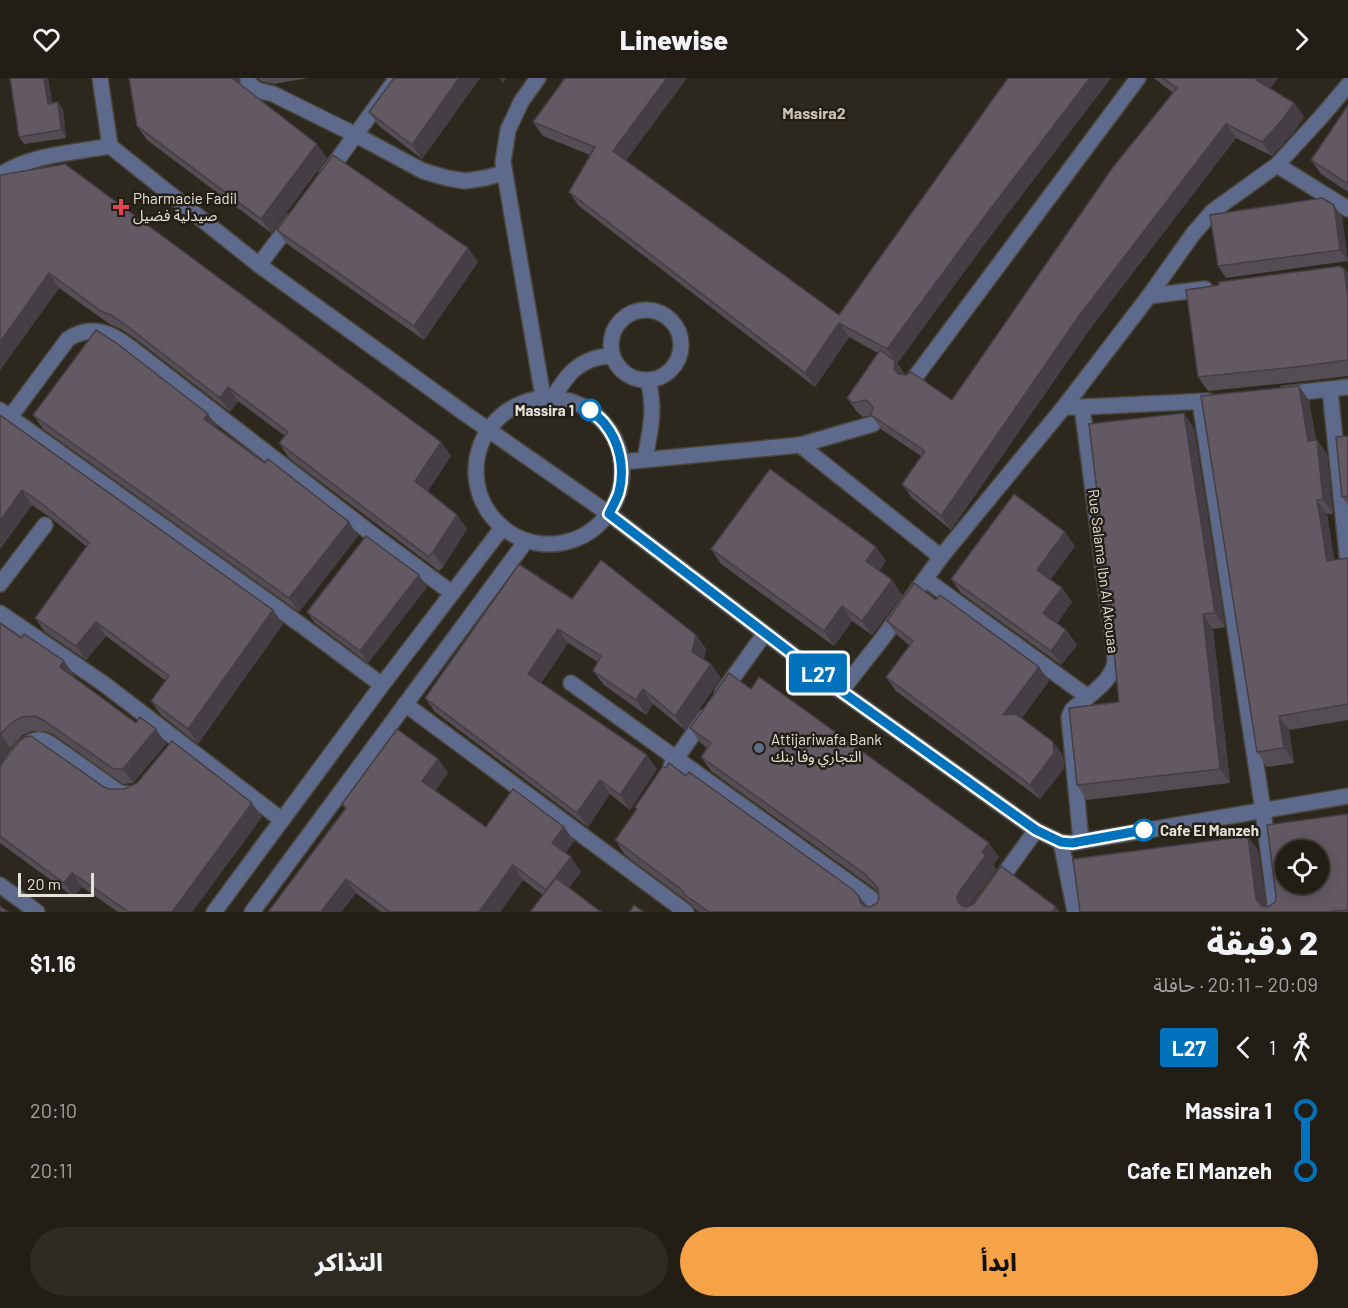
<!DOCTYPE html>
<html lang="ar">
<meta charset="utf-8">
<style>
:root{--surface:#221e16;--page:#2e2b23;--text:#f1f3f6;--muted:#a2a2a1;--line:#3f3c35;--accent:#f6a247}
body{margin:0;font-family:Barlow,"Noto Sans Arabic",sans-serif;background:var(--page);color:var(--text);direction:rtl;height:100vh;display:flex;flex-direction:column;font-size:22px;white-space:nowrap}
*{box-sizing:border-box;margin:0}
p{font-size:20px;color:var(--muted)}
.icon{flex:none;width:33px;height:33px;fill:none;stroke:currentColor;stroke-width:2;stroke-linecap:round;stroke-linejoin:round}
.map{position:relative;height:834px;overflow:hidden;direction:ltr}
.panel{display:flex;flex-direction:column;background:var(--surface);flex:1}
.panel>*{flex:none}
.badge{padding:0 12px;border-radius:4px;font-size:21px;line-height:39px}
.tools{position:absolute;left:1275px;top:762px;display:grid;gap:12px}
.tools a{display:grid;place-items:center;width:54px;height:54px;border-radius:50%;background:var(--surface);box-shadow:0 3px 15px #0003,0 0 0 2px var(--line);font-size:30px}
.scale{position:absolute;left:18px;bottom:15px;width:76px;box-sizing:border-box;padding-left:6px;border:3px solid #e4e1db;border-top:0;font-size:16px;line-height:21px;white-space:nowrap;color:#e4e1db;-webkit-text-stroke:4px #231f15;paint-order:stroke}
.map>.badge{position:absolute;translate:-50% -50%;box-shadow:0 0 0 3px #fff}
.legs{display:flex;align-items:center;gap:9px;height:66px;padding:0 30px;font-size:20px}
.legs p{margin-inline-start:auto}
.summary{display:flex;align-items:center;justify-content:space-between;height:102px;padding:0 30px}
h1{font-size:33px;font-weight:800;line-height:45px}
.action{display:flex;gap:12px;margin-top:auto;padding:12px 30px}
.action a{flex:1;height:69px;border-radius:36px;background:var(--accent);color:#111;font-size:24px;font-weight:800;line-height:69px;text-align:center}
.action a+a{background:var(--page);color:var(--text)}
ul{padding:0 30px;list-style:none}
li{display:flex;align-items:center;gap:21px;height:60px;font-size:22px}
li i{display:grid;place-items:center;width:9px;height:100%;margin:0 8px;background:currentColor}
li i::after{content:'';width:15px;height:15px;margin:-8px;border:4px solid;border-radius:50%;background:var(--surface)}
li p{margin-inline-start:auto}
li:first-child i{background:linear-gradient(#0000 50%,currentColor 0)}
li:last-child i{background:linear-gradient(currentColor 50%,#0000 0)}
header{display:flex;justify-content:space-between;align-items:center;height:78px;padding:0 30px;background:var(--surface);font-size:27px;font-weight:800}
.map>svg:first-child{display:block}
</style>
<header><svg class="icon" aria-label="forward" viewBox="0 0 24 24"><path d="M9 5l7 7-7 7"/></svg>Linewise<svg class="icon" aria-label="heart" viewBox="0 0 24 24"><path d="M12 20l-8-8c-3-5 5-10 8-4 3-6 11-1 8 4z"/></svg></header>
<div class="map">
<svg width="1348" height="834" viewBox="0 0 1348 834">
<rect width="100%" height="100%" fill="#2d281e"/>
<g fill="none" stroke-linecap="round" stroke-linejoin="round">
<defs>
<g id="minor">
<path d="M100 0 110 68 259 187 467 337 609 436 841 613 1036 752 1061 764 1072 765 1348 718"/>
<path d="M248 0V5L257 12 273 16 356 57 423 93 447 100 465 103 485 100 504 95"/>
<path d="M538 0 521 24 508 52 503 84 543 319"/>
<path d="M1277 87 1348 131"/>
<path d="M327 96 397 0"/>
<path d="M0 97C32 76 73 75 110 68"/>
<path d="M259 187 293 142"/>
<path d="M1149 218 1205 211"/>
<circle cx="646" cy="267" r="35"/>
<path d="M913 302 1138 0"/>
<path d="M1330 312 1348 486"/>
<path d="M1285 316 1348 309"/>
<circle cx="549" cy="393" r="73"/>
<path d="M552 320C558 312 563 304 569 297 578 286 598 276 612 279"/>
<path d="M1200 324 1263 732 1276 834"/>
<path d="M1064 329H1082L1115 580C1116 602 1087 618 1072 632L1069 639 1081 763"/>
<path d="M1082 329 1208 323"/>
<path d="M0 332 301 547 382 607"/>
<path d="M10 339 68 261C92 246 110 254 131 270L372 456 452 515"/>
<path d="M800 367 941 479"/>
<path d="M645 381C650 353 656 331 648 303"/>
<path d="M622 384 800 367 873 346"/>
<path d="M925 501 1088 619"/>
<path d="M0 506 45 447"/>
<path d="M0 535 104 606 282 742"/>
<path d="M571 605 868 818 879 828V834"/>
<path d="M841 613 882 561 941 479 1064 329 1149 218 1193 156 1213 133 1277 87 1321 39 1348 7"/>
<path d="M722 615 765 555"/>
<path d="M405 626 686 834"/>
<path d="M671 688 705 639"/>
<path d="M0 701C9 689 25 658 42 662 46 663 51 666 55 669L120 715 131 716"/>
<path d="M1061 764 1075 834"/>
<path d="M0 807 37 834"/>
<path d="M214 834 382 607 502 450"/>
<path d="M252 834 526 463"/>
<path d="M977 834 1036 752"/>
</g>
</defs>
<use href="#minor" stroke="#4a463c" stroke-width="18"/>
<use href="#minor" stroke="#5e6a8c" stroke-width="15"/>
</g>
<g fill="#544d54">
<path d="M10 0H48L52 25 63 31 66 60 24 66 19 59Z"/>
<path d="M129 0H239L238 5 327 80 271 155 147 62 137 48Z"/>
<path d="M258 0H308L274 6 261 3Z"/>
<path d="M394 0H480L422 81 379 48 369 34Z"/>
<path d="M1008 0H1111L989 160 897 285 905 297 952 322 1173 15 1154 0H1278L1270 10 1294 25 1304 39 1293 55 1272 78 1236 60 1089 252 951 452 912 420 902 406 921 378 881 351 871 337 863 339 857 334 847 320 878 275 849 259 815 309 579 128 569 114 590 77 543 58 533 44 626 82 839 237Z"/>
<path d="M1348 27V114L1321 96 1311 82Z"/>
<path d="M0 98 441 364 451 378 428 413 457 437 467 451 443 489 439 493 289 380 279 365 285 358 238 323 230 334 137 262 121 251 111 247 59 210 0 292Z"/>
<path d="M1342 139 1348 183 1226 200 1218 188Z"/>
<path d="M277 152 478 184 424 262 287 166Z"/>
<path d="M1342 190H1344L1348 195V298L1306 303 1208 313 1198 299Z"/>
<path d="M1299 308 1309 323 1316 362H1317L1327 376 1333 436H1327L1334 482 1348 480V642L1289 652 1294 685 1267 689 1257 674Z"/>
<path d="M0 337 273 532 283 546 198 666 161 637 151 623 166 603 106 558 86 582 45 554 35 540 87 469 51 440 32 427 0 471Z"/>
<path d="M33 337 218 350 217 351 265 385 349 444 358 458 299 534 43 351Z"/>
<path d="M1194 350 1225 549 1213 551 1230 705 1087 722 1077 707 1119 624Z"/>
<path d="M1348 358V427L1342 419Z"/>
<path d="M1075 468 1051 501 1062 510 1072 524 1057 545 1066 552 1077 567 1061 587 961 515 951 501Z"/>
<path d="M711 471 886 483 879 493 902 517 872 557 852 543 834 568 721 486Z"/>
<path d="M427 509 368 585 315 545 307 534Z"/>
<path d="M572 521 696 557 706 571 704 581 721 600 685 652 653 626 646 637 604 607 593 593 598 584 568 565 541 605 657 691 630 732 610 716 588 749 435 634 425 620Z"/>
<path d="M936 522 1039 589 1049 603 1022 640 1053 664 1063 678 1064 690 1040 721 896 613 886 599 910 568 897 557 887 543Z"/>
<path d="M0 545 74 597 73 599 136 645 156 651 166 666 133 705 123 706 53 656 44 653H32L23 657 10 670 0 684Z"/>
<path d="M751 611 999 779 993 787 996 791 969 828 1060 834H699L695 831 691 826 625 777 615 762 637 731 635 729 859 818 867 829H870L877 825 879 820 878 815 875 811 711 693 701 679 707 670 700 664 690 650Z"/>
<path d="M438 681 448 695 435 713 486 749H564L574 763 565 775 581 794 569 809 543 817 523 802 500 834H381L356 815 341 834H268L345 731 342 726Z"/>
<path d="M0 688 104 709 109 711 262 739 192 834H118L82 809 74 819 0 765Z"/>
<path d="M1348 736V834H1080L1258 772 1266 829H1268L1275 824Z"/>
</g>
<g fill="#453e45">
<path d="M44 0H48L53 33 48 26Z"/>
<path d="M233 0H239L238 5 242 12Z"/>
<path d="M459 0H480L422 81 412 67Z"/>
<path d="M499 0H506L503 5Z"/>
<path d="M667 0H687L623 87 613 73Z"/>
<path d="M1090 0H1111L989 160 897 286 887 271 979 146Z"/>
<path d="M1257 0H1278L1266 16 1256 2Z"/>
<path d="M58 24 63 31 66 60 61 52Z"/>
<path d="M1294 25 1304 39 1293 55 1272 78 1262 64Z"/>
<path d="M1226 46 1236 60 1089 252 951 452 941 438 1079 238Z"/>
<path d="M317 66 327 80 271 155 261 141Z"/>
<path d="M1334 127 1342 139 1348 183 1340 172Z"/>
<path d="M468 170 478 184 424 262 414 248Z"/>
<path d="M1341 188 1344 193V190L1348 195V220Z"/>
<path d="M49 195 59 210 0 292V264Z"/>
<path d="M839 245 849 259 815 309 805 295Z"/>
<path d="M895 283 905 297 904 305 894 291Z"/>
<path d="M1299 308 1309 323 1318 377 1308 363Z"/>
<path d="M228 309 238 323 230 334 220 320Z"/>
<path d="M1184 335 1194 350 1225 549 1215 535Z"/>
<path d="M208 336 218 350 214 355 204 341Z"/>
<path d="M1317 362 1327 376 1333 436 1323 421Z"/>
<path d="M441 364 451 378 425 417 415 403Z"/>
<path d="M22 412 32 427 0 471V443Z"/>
<path d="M1317 422 1327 436 1337 498 1327 483Z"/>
<path d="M457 437 467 451 443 489 433 474Z"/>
<path d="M349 444 358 458 299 534 289 520Z"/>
<path d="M1065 454 1075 468 1047 506 1037 492Z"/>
<path d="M876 469 886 483 876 498 866 483Z"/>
<path d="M419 497 427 509 368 585 360 573Z"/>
<path d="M892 502 902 517 872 557 862 543Z"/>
<path d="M1062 510 1072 524 1053 549 1043 535Z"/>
<path d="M842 528 852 543 834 568 824 553Z"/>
<path d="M273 532 283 546 198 666 188 651Z"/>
<path d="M1203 536 1213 551 1230 705 1220 691Z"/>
<path d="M96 544 106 558 86 582 76 568Z"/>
<path d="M558 551 568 565 538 610 528 596Z"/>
<path d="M1066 552 1077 567 1061 587 1051 573Z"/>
<path d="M696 557 706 571 702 588 692 574Z"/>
<path d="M64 583 74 597 70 603 60 589Z"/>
<path d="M711 586 721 600 685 652 675 638Z"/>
<path d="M1039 589 1049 603 1013 652 1003 637Z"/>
<path d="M643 611 653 626 646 637 636 622Z"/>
<path d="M1279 638 1289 652 1294 685 1284 670Z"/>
<path d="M156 651 166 666 133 705 123 691Z"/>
<path d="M0 655 10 670 0 684Z"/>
<path d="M1053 664 1063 678 1064 690 1040 721 1030 707Z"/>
<path d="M647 677 657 691 630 732 620 717Z"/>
<path d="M438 681 448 695 432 718 422 703Z"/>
<path d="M600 702 610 716 588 749 577 735Z"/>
<path d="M252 725 262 739 192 834H172Z"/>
<path d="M564 749 574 763 562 780 552 765Z"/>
<path d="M1248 758 1258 772 1266 834 1256 821Z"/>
<path d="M989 765 999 779 993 787 996 791 965 834 958 824 957 819 959 814 982 774Z"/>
<path d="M571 779 581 794 556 827 546 812Z"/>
<path d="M513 787 523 802 500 834H479Z"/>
<path d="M72 795 82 809 74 819 64 805Z"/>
<path d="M346 801 356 815 341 834H321Z"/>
<path d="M859 818 869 832 870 834 860 824Z"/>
<path d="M1056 829 1060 834H1052Z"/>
</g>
<g fill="#625962" stroke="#453e45" stroke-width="1.5" fill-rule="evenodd">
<path d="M10 0H44L48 26 58 24 61 52 19 59Z"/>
<path d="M129 0H232L317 66 261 141 137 48Z"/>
<path d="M394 0H459L412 67 369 34Z"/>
<path d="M565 0H667L613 73 839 237 1008 0H1090L979 146 887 271 839 245 805 295 569 114 595 69 533 44Z"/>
<path d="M1163 0H1257L1256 2 1294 25 1283 41 1262 64 1226 46 1079 238 941 438 902 406 925 373 871 337 873 330 869 324 865 322 853 325 847 320 880 272 895 283 894 291 898 296 906 297 911 294 952 322 1113 89 1177 10Z"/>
<path d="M1348 27V106L1311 82Z"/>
<path d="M333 77 468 170 414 248 277 152Z"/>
<path d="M65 86 441 364 415 403 457 437 433 474 429 479 279 365 288 354 228 309 220 320 127 248 111 237 101 233 49 195 0 264V98L1 97Z"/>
<path d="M1322 120 1334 127 1340 172 1218 188 1210 137Z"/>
<path d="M1341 188V190H1344L1348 220V282L1296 289 1198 299 1186 212 1219 207V204Z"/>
<path d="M96 252 115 264 208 336 204 341 265 385 268 381 349 444 289 520 33 337Z"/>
<path d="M1299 308 1308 363 1317 362 1323 421 1317 422 1327 483 1348 480V626L1279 638 1284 670 1257 674 1201 318Z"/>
<path d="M1184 335 1215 535 1203 536 1220 691 1077 707 1069 630 1119 624 1114 574 1115 564 1089 346Z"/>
<path d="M0 337 273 532 188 651 151 623 169 598 96 544 76 568 35 540 89 465 41 425 22 412 0 443Z"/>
<path d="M1348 358V418L1342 419 1336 359Z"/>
<path d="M770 391 876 469 866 483 892 502 862 543 842 528 824 553 711 471Z"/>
<path d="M1014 416 1065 454 1037 492 1062 510 1043 535 1066 552 1051 573 951 501Z"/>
<path d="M366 458 419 497 360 573 307 534Z"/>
<path d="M601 482 696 557 692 574 711 586 675 638 643 611 636 622 593 593 601 578 558 551 528 596 647 677 620 717 600 702 577 735 425 620 519 486 572 521Z"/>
<path d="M914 505 936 522 940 517 1039 589 1003 637 1016 636 1053 664 1054 675 1030 707 886 599 913 563 887 543Z"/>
<path d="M0 545 21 560 24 556 64 583 60 589 136 645 140 639 156 651 123 691H114L43 642 35 638 22 639 14 643 0 656Z"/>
<path d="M729 595 751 611 759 599 989 765 982 774 986 777 959 814 957 819 958 824 962 828 967 829 974 826 1001 788 1056 829 1052 834H709L685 817 682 812 615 762 637 731 635 729 663 688 666 690 669 685 686 698 689 694 852 811 859 818 860 824 864 828 870 829 877 825 879 820 878 810 865 796 701 679 711 665 690 650Z"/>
<path d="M397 651 438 681 422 703 486 749 513 711 564 749 552 765 571 779 546 812 513 787 479 834H390L346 801 321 834H268L346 730 342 726Z"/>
<path d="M31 658 104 709 109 711H124L137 705 172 663 252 725 172 834H129L72 795 64 805 0 758V688L20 662 25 659Z"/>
<path d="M1348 736V832L1327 834H1080L1073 781 1248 758 1256 821 1262 828 1268 829 1275 824 1276 818 1267 747ZM1286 772H1318V806H1286Z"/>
<path d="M556 800 601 834H530Z"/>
<path d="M634 827 644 834H629Z"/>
<path d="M0 828 8 834H0Z"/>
</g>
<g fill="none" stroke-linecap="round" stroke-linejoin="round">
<defs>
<path id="line-1" d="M590 332C594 336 600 340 604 345 620 364 625 390 619 414 617 421 612 429 609 436L841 613 1036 752 1061 764 1072 765 1144 752"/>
</defs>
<use href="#line-1" stroke="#fff" stroke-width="14"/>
<use href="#line-1" stroke="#0072bc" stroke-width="9"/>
</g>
<path fill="#e0444e" stroke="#231f15" stroke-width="2" d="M118 120h6v6h6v6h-6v6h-6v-6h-6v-6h6z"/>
<g fill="#fff" stroke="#0072bc" stroke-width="3">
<circle cx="590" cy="332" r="10"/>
<circle cx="1144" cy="752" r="10"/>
</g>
<circle fill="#5c6f8a" stroke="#231f15" stroke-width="2" cx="759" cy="670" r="6"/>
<g text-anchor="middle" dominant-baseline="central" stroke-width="5" stroke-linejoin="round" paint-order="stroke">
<g font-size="15" fill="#e4e1db" stroke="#231f15" text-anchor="start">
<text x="133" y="120">Pharmacie Fadil<tspan x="133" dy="17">صيدلية فضيل</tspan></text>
<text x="771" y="661">Attijariwafa Bank<tspan x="771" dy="17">التجاري وفا بنك</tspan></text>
</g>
<g font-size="15" font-weight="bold" fill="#e4e1db" stroke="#231f15" text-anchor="end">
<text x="574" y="332">Massira 1</text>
<text x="1160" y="752" text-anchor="start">Cafe El Manzeh</text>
</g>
<g font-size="15" fill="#e4e1db" stroke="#231f15">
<text transform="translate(1104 493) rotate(83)">Rue Salama Ibn Al Akouaa</text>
</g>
<g font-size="16" font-weight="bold" fill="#cbc5b8" stroke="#231f15">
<text x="814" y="34">Massira2</text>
</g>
</g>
</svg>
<div class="tools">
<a><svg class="icon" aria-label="locate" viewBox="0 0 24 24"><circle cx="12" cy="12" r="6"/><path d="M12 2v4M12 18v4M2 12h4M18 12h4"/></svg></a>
</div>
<div class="scale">20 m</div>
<b class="badge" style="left:818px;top:595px;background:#0072bc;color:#fff">L27</b>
</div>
<section class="panel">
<div class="summary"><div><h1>2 دقيقة</h1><p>20:09 – 20:11 · حافلة</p></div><b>$1.16</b></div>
<div class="legs"><svg class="icon" aria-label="walk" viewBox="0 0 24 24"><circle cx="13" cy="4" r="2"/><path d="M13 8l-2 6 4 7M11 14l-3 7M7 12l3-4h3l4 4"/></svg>1<svg class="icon" aria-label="back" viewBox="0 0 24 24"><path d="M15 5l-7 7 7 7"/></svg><b class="badge" style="background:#0072bc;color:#fff">L27</b></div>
<ul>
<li><i style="color:#0072bc"></i><b>Massira 1</b><p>20:10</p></li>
<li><i style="color:#0072bc"></i><b>Cafe El Manzeh</b><p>20:11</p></li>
</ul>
<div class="action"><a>ابدأ</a><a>التذاكر</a></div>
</section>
